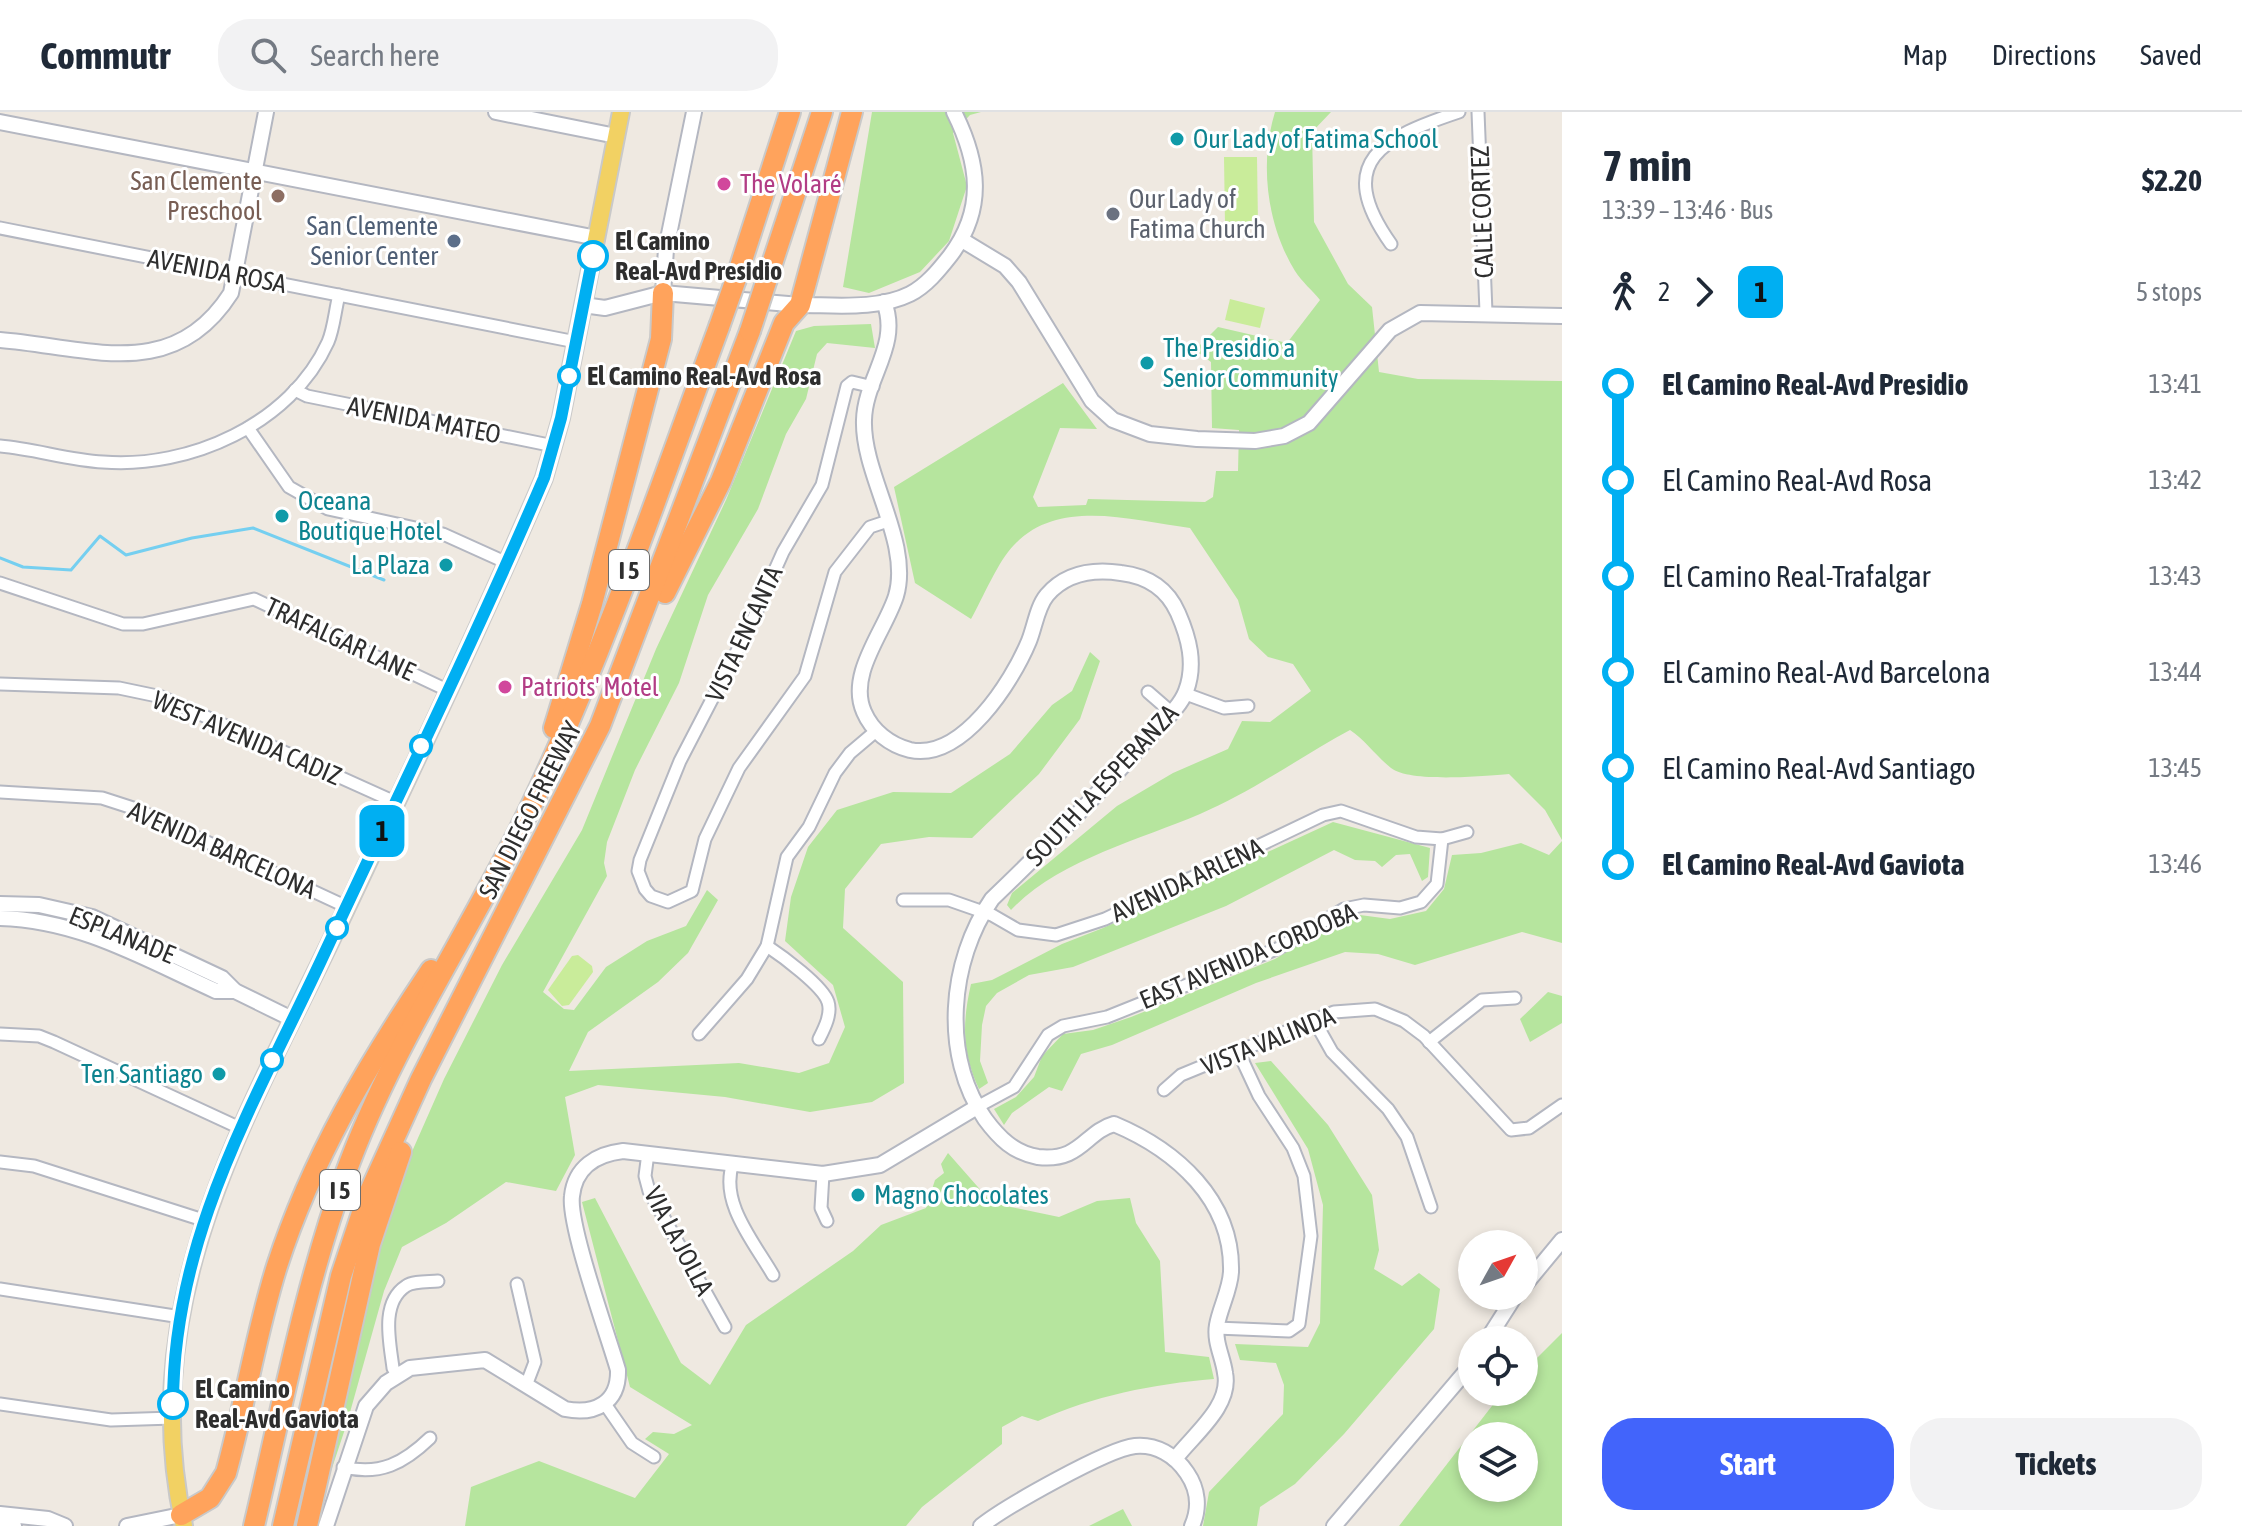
<!DOCTYPE html>
<meta charset="utf-8">
<style>
:root{--surface:#fff;--page:#f2f2f3;--text:#1f2937;--muted:#747a83;--line:#e0e1e3;--accent:#4264fb}
body{margin:0;font-family:"Asap Condensed",sans-serif;background:var(--page);color:var(--text);height:100vh;display:flex;flex-direction:column;font-size:30px;white-space:nowrap}
*{box-sizing:border-box;margin:0}
p{font-size:26px;color:var(--muted)}
.icon{flex:none;width:44px;height:44px;fill:none;stroke:currentColor;stroke-width:2;stroke-linecap:round;stroke-linejoin:round}
.map{position:relative;flex:1;overflow:hidden}
.panel{display:flex;flex-direction:column;background:var(--surface);width:680px}
.panel>*{flex:none}
.badge{padding:0 16px;border-radius:12px;font-size:28px;line-height:52px}
.needle{width:52px;rotate:50deg}
.tools{position:absolute;left:1458px;top:1118px;display:grid;gap:16px}
.tools a{display:grid;place-items:center;width:80px;height:80px;border-radius:50%;background:var(--surface);box-shadow:0 4px 12px #0003;font-size:40px}
.map>.badge{position:absolute;translate:-50% -50%;box-shadow:0 0 0 4px #fff}
.legs{display:flex;align-items:center;gap:12px;height:88px;padding:0 40px;font-size:26px}
.legs p{margin-inline-start:auto}
.headline{display:flex;align-items:center;justify-content:space-between;height:136px;padding:0 40px}
h1{font-size:44px;font-weight:700;line-height:60px}
.button{display:flex;gap:16px;margin-top:auto;padding:16px 40px}
.button a{flex:1;height:92px;border-radius:32px;background:var(--accent);color:#fff;font-size:32px;font-weight:700;line-height:92px;text-align:center}
.button a+a{background:var(--page);color:var(--text)}
ul{padding:0 40px;list-style:none}
li{display:flex;align-items:center;gap:28px;height:96px;font-size:30px}
li i{display:grid;place-items:center;width:12px;height:100%;margin:0 10px;background:currentColor}
li i::after{content:'';width:20px;height:20px;margin:-10px;border:6px solid;border-radius:50%;background:var(--surface)}
li p{margin-inline-start:auto}
li:first-child i{background:linear-gradient(#0000 50%,currentColor 0)}
li:last-child i{background:linear-gradient(currentColor 50%,#0000 0)}
header{display:flex;align-items:center;gap:48px;box-sizing:border-box;height:112px;padding:0 40px;background:var(--surface);border-bottom:2px solid var(--line)}
header strong{font-size:38px}
nav{display:flex;gap:44px;margin-inline-start:auto;font-size:28px}
.search{width:560px;height:72px;background:var(--page);display:flex;align-items:center;gap:20px;box-sizing:border-box;padding:0 28px;border-radius:32px;color:var(--muted);font-size:30px}
main{display:flex;flex:1;min-height:0}
.map>svg:first-child{display:block}
</style>
<header>
<strong>Commutr</strong>
<div class="search"><svg class="icon" aria-label="search" viewBox="0 0 24 24"><circle cx="10" cy="10" r="6"/><path d="M15 15l6 6"/></svg>Search here</div>
<nav><a>Map</a><a>Directions</a><a>Saved</a></nav>
</header>
<main>
<div class="map">
<svg width="1562" height="1414" viewBox="0 0 1562 1414">
<rect width="100%" height="100%" fill="#efe9e1"/>
<g fill="#b6e59e" fill-rule="evenodd">
<path d="M872 0H981L970 3 953 21 967 74 949 129 920 160 869 181 843 175Z"/>
<path d="M1275 0H1331L1312 20 1314 110 1348 172 1372 195 1379 260 1418 267 1562 269V728L1545 698 1509 662C1485 664 1410 671 1391 656 1376 644 1366 629 1350 618 1300 645 1252 680 1200 702 1139 728 1057 749 1011 798L1007 793 1012 781 1117 694 1173 661 1228 637 1242 609 1270 610 1311 579 1293 552 1268 545 1249 527 1238 488 1190 416C1134 409 1059 385 1014 433 998 449 983 486 971 507L915 471 894 375 1063 271 1097 317 1060 316 1033 385 1038 395 1086 393 1088 387 1205 390 1213 385 1216 359H1238L1239 318 1212 316 1211 250 1195 238 1218 215 1287 231 1320 188C1312 178 1302 170 1295 159 1267 113 1259 52 1275 0Z"/>
<path d="M871 212 875 236 827 231 817 242 806 287 786 322 758 397 708 483 679 571 635 658 607 730 604 751 607 764 543 880 564 897 574 898 606 855 647 829 686 814 707 778 718 788 688 841 658 870 588 920 569 959 739 951 799 961 829 951 845 915 833 873 785 829 791 785 808 735 837 698 893 680 951 681 1010 642 1052 593 1072 579 1090 540 1100 549 1080 607 1039 662 972 726 929 725 881 732 845 777 843 816 903 870 904 971 872 990 810 1000 725 985 598 973 565 985 575 1043 556 1079 506 1070 446 1111 402 1135 384 1179 347 1311 324 1380 369 1171 403 1060 444 967 502 853 582 718 656 537 726 388 796 219 814 214Z"/>
<path d="M1333 710 1430 736 1428 765 1422 769 1410 742 1396 743 1382 755 1375 749 1355 748 1334 738 1226 794 1073 855 1029 863 997 881 986 894 982 913 980 949 988 971 979 977C962 940 962 912 971 872L992 868 1062 832 1103 816Z"/>
<path d="M1562 729V831L1522 820 1415 853 1378 842 1345 840 1256 871 1112 933 1081 942 1062 979 1049 975 1012 1001 1004 1013 994 997 1016 985 1034 965 1042 944 1063 922 1093 918 1131 905 1275 847 1329 815 1360 803 1390 807 1426 799 1444 777 1452 743 1481 741 1521 731 1549 743Z"/>
<path d="M1548 880 1562 884V911L1530 930 1520 907Z"/>
<path d="M1271 949 1328 1013 1372 1083 1379 1138 1374 1157 1402 1174 1419 1161 1440 1177 1434 1217 1344 1322 1295 1372 1260 1395 1257 1414H1203L1209 1380 1283 1302 1284 1273 1276 1251 1240 1248 1235 1232 1308 1235 1320 1211 1323 1093 1308 1037 1255 951Z"/>
<path d="M948 1041 992 1091 1059 1105 1097 1089 1130 1086 1136 1111 1160 1149 1165 1240 1209 1245 1214 1267C1153 1272 1093 1284 1038 1309L1022 1304 1002 1315V1332L922 1395 906 1414H465L471 1375 539 1349 635 1386 669 1342 645 1327 653 1320 674 1322 692 1313 630 1275 582 1090 595 1086 681 1251 710 1273 746 1213 853 1139 881 1113 926 1096 935 1068 944 1061 941 1052Z"/>
<path d="M1562 1221V1414H1399L1495 1290 1504 1280H1524V1259ZM1472 1324H1524V1376H1472Z"/>
<path d="M1123 1397 1132 1414H1089Z"/>
</g>
<g fill="#c9ec9a">
<path d="M1224 45H1257L1258 113H1225Z"/>
<path d="M1230 187 1265 196 1260 216 1225 208Z"/>
<path d="M578 843 592 854 593 860 569 893 562 894 548 878 572 844Z"/>
</g>
<g fill="none" stroke-linecap="round" stroke-linejoin="round">
<path stroke="#75cff0" stroke-width="3" d="M0 446 23 455 71 458 100 424 126 443 192 426 253 416 384 468"/>
<defs>
<g id="minor">
<path d="M1478 0 1486 200"/>
<path d="M0 116 576 230"/>
<path d="M1391 132C1332 49 1384 25 1459 0"/>
<path d="M873 275 852 270 847 274 822 373 783 440 750 514 680 649 640 748 638 759 645 777 651 784 668 790 692 779 705 727 739 656 805 564 835 460 870 415 888 409"/>
<path d="M295 278 307 284 554 334"/>
<path d="M248 316 289 375 328 397 443 422 505 450"/>
<path d="M0 334C35 337 68 348 103 350 189 357 291 312 328 230 334 216 335 198 339 183"/>
<path d="M0 471 123 512H143L254 487 447 578"/>
<path d="M0 572 119 576 162 585 395 690"/>
<path d="M1148 580 1171 600"/>
<path d="M1186 582 1224 596 1248 594"/>
<path d="M0 680 102 686 136 697 347 795"/>
<path d="M903 788H949L992 803 1018 818 1056 823 1105 807 1323 703 1341 699 1416 725 1442 727 1467 720"/>
<path d="M767 834C782 844 823 874 828 890 832 902 824 917 819 927"/>
<path d="M1314 908 1332 940 1388 997 1407 1025 1431 1095"/>
<path d="M0 922 39 924 54 930 240 1016"/>
<path d="M699 922 747 867 767 834 787 745 809 715 835 661 850 641 876 619"/>
<path d="M1429 930 1482 888 1515 886"/>
<path d="M1164 978 1181 963 1334 900 1375 897 1404 909 1424 924 1511 1018 1529 1016 1562 993"/>
<path d="M977 995 1014 975 1048 923 1063 914 1107 905 1279 836 1344 797 1364 793 1400 796 1421 790 1437 772 1442 727"/>
<path d="M648 1041 645 1064 649 1079 725 1215"/>
<path d="M0 1050 34 1054 203 1108"/>
<path d="M733 1051C719 1090 754 1130 773 1163"/>
<path d="M823 1062 821 1096 827 1109"/>
<path d="M517 1172 535 1250 527 1271"/>
<path d="M0 1177 181 1205"/>
<path d="M1216 1216 1289 1219 1299 1212 1311 1124 1304 1064 1293 1036 1259 984 1238 939"/>
<path d="M397 1263 393 1256C390 1231 380 1191 406 1174 413 1169 429 1170 438 1169"/>
<path d="M0 1292 111 1308 173 1306"/>
<path d="M605 1292 632 1331 654 1345"/>
<path d="M343 1355C380 1364 404 1351 430 1326"/>
</g>
<g id="tertiary">
<path d="M496 0 616 24"/>
<path d="M962 128 1005 154 1019 170 1092 289 1113 308 1150 322 1197 327 1255 329 1284 324 1309 311 1390 218 1420 201 1562 204"/>
<path d="M663 181 666 137 694 0"/>
<path d="M884 190C901 233 865 266 864 308 862 363 912 430 896 484 885 519 847 562 864 600 872 619 890 633 910 638 962 649 1012 570 1029 529 1035 514 1037 495 1047 483 1066 461 1094 457 1121 461 1147 464 1167 476 1178 501 1189 526 1196 552 1186 579 1180 596 1159 613 1147 627 1098 683 1046 735 992 787 949 849 941 943 985 1007 999 1026 1014 1041 1038 1045 1081 1050 1085 1020 1114 1012 1176 1038 1233 1088 1231 1160 1230 1178 1220 1196 1217 1213 1214 1230 1223 1245 1225 1261 1232 1294 1193 1323 1175 1347"/>
<path d="M800 193C835 193 878 198 910 182 926 174 939 158 950 144 986 97 979 50 954 0"/>
<path d="M0 228C88 235 173 272 231 181L266 0"/>
<path d="M0 792 39 793 92 805 222 866 235 879 292 907"/>
<path d="M0 806C80 808 145 847 216 879H235"/>
<path d="M1524 1174 1562 1128"/>
<path d="M1487 1228 1515 1184"/>
<path d="M326 1414 366 1294 386 1271 410 1256 485 1248 565 1297C595 1303 619 1291 618 1258 608 1223 568 1113 572 1084 575 1055 597 1042 623 1039L823 1062 880 1053 977 995"/>
<path d="M981 1414C1005 1395 1107 1337 1135 1334 1156 1332 1175 1343 1187 1361 1198 1377 1200 1396 1192 1414"/>
<path d="M1334 1414 1472 1252"/>
</g>
<g id="secondary">
<path d="M0 10 597 126"/>
<path d="M583 193 605 196 663 181 800 193"/>
<path d="M0 1402 48 1407 65 1414"/>
<path d="M0 1412 14 1414"/>
<path d="M127 1414 181 1403"/>
</g>
<path id="primary" d="M184 1414C133 1180 253 996 347 795 414 653 482 510 544 366L561 306 621 0"/>
<g id="motorway">
<path d="M736 167 790 0"/>
<path d="M767 167 822 0"/>
<path d="M665 481 721 369 784 211 800 193 852 0"/>
<path d="M554 616 592 492 661 227 663 181"/>
<path d="M181 1403 210 1386 226 1361C245 1293 256 1220 277 1154 312 1046 368 952 431 858"/>
<path d="M254 1414C282 1296 304 1177 345 1063 392 932 473 816 532 692 605 538 660 375 719 215"/>
<path d="M283 1414 341 1164 367 1086 421 967 600 614 750 219"/>
<path d="M307 1414 370 1132 401 1040"/>
</g>
</defs>
<use href="#minor" stroke="#b4b7c1" stroke-width="15"/>
<use href="#tertiary" stroke="#b4b7c1" stroke-width="18"/>
<use href="#secondary" stroke="#b4b7c1" stroke-width="18"/>
<use href="#primary" stroke="#c9c9c9" stroke-width="20"/>
<use href="#motorway" stroke="#c9c9c9" stroke-width="24"/>
<use href="#minor" stroke="#fff" stroke-width="11"/>
<use href="#tertiary" stroke="#fff" stroke-width="14"/>
<use href="#secondary" stroke="#fff" stroke-width="14"/>
<use href="#primary" stroke="#f2d163" stroke-width="16"/>
<use href="#motorway" stroke="#ffa35c" stroke-width="20"/>
<defs>
<g id="motorway-bridge">
<path d="M719 215 736 167"/>
<path d="M750 219 767 167"/>
</g>
</defs>
<use href="#motorway-bridge" stroke="#c9c9c9" stroke-width="24" stroke-linecap="butt"/>
<use href="#motorway-bridge" stroke="#ffa35c" stroke-width="20"/>
</g>
<g fill="none" stroke-linecap="round" stroke-linejoin="round">
<defs>
<path id="line-1" d="M173 1292C173 1122 257 987 326 838 399 681 476 525 544 366L561 306 593 144"/>
</defs>
<use href="#line-1" stroke="#fff" stroke-width="18"/>
<use href="#line-1" stroke="#00aff2" stroke-width="12"/>
</g>
<g fill="#0f9aa8" stroke="#fff" stroke-width="3">
<circle cx="1177" cy="27" r="8"/>
<circle cx="1147" cy="251" r="8"/>
<circle cx="282" cy="404" r="8"/>
<circle cx="446" cy="453" r="8"/>
<circle cx="219" cy="962" r="8"/>
<circle cx="858" cy="1083" r="8"/>
</g>
<g fill="#d1479c" stroke="#fff" stroke-width="3">
<circle cx="724" cy="72" r="8"/>
<circle cx="505" cy="575" r="8"/>
</g>
<circle fill="#8d6e63" stroke="#fff" stroke-width="3" cx="278" cy="84" r="8"/>
<circle fill="#6b7280" stroke="#fff" stroke-width="3" cx="1113" cy="102" r="8"/>
<circle fill="#5c6f8a" stroke="#fff" stroke-width="3" cx="454" cy="129" r="8"/>
<g fill="#fff" stroke="#00aff2" stroke-width="4">
<circle cx="593" cy="144" r="14"/>
<circle cx="569" cy="264" r="10"/>
<circle cx="421" cy="634" r="10"/>
<circle cx="337" cy="816" r="10"/>
<circle cx="272" cy="948" r="10"/>
<circle cx="173" cy="1292" r="14"/>
</g>
<g text-anchor="middle" dominant-baseline="central" stroke-width="6" stroke-linejoin="round" paint-order="stroke">
<g fill="#fff" stroke="#6d6d6d" stroke-width="2">
<rect x="609" y="438" width="40" height="40" rx="6"/>
<rect x="320" y="1058" width="40" height="40" rx="6"/>
</g>
<g font-size="24" font-weight="bold" fill="#2e2e2e">
<text x="629" y="458">I 5</text>
<text x="340" y="1078">I 5</text>
</g>
<g font-size="26" fill="#0d838f" stroke="#fff" text-anchor="start">
<text x="1193" y="27">Our Lady of Fatima School</text>
<text x="1163" y="236">The Presidio a<tspan x="1163" dy="30">Senior Community</tspan></text>
<text x="298" y="389">Oceana<tspan x="298" dy="30">Boutique Hotel</tspan></text>
<text x="430" y="453" text-anchor="end">La Plaza</text>
<text x="203" y="962" text-anchor="end">Ten Santiago</text>
<text x="874" y="1083">Magno Chocolates</text>
</g>
<g font-size="26" fill="#785e54" stroke="#fff" text-anchor="end">
<text x="262" y="69">San Clemente<tspan x="262" dy="30">Preschool</tspan></text>
</g>
<g font-size="26" fill="#b23c85" stroke="#fff" text-anchor="start">
<text x="740" y="72">The Volaré</text>
<text x="521" y="575">Patriots' Motel</text>
</g>
<g font-size="26" fill="#5b616d" stroke="#fff" text-anchor="start">
<text x="1129" y="87">Our Lady of<tspan x="1129" dy="30">Fatima Church</tspan></text>
</g>
<g font-size="26" fill="#2e2e2e" stroke="#fff">
<text transform="translate(1482 100) rotate(-92)">CALLE CORTEZ</text>
<text transform="translate(217 159) rotate(11)">AVENIDA ROSA</text>
<text transform="translate(424 308) rotate(11)">AVENIDA MATEO</text>
<text transform="translate(744 522) rotate(-65)">VISTA ENCANTA</text>
<text transform="translate(340 527) rotate(25)">TRAFALGAR LANE</text>
<text transform="translate(247 626) rotate(23)">WEST AVENIDA CADIZ</text>
<text transform="translate(1102 673) rotate(-47)">SOUTH LA ESPERANZA</text>
<text transform="translate(530 698) rotate(-63)">SAN DIEGO FREEWAY</text>
<text transform="translate(222 738) rotate(24)">AVENIDA BARCELONA</text>
<text transform="translate(1187 768) rotate(-25)">AVENIDA ARLENA</text>
<text transform="translate(122 823) rotate(22)">ESPLANADE</text>
<text transform="translate(1248 844) rotate(-23)">EAST AVENIDA CORDOBA</text>
<text transform="translate(1268 929) rotate(-22)">VISTA VALINDA</text>
<text transform="translate(679 1129) rotate(62)">VIA LA JOLLA</text>
</g>
<g font-size="26" fill="#4e5e75" stroke="#fff" text-anchor="end">
<text x="438" y="114">San Clemente<tspan x="438" dy="30">Senior Center</tspan></text>
</g>
<g font-size="26" font-weight="bold" fill="#2e2e2e" stroke="#fff" text-anchor="start">
<text x="615" y="129">El Camino<tspan x="615" dy="30">Real-Avd Presidio</tspan></text>
<text x="587" y="264">El Camino Real-Avd Rosa</text>
<text x="195" y="1277">El Camino<tspan x="195" dy="30">Real-Avd Gaviota</tspan></text>
</g>
</g>
</svg>
<div class="tools">
<a><svg class="needle" viewBox="-14 -14 28 28"><path d="M0-13l5 13h-10z" fill="#e53935"/><path d="M0 13l5-13h-10z" fill="#747a83"/></svg></a>
<a><svg class="icon" aria-label="locate" viewBox="0 0 24 24"><circle cx="12" cy="12" r="6"/><path d="M12 2v4M12 18v4M2 12h4M18 12h4"/></svg></a>
<a><svg class="icon" aria-label="layers" viewBox="0 0 24 24"><path d="M12 4l9 5-9 5-9-5zM3 14l9 5 9-5"/></svg></a>
</div>
<b class="badge" style="left:382px;top:719px;background:#00aff2;color:#111">1</b>
</div>
<section class="panel">
<div class="headline"><div><h1>7 min</h1><p>13:39 – 13:46 · Bus</p></div><b>$2.20</b></div>
<div class="legs"><svg class="icon" aria-label="walk" viewBox="0 0 24 24"><circle cx="13" cy="4" r="2"/><path d="M13 8l-2 6 4 7M11 14l-3 7M7 12l3-4h3l4 4"/></svg>2<svg class="icon" aria-label="forward" viewBox="0 0 24 24"><path d="M9 5l7 7-7 7"/></svg><b class="badge" style="background:#00aff2;color:#111">1</b><p>5 stops</p></div>
<ul>
<li><i style="color:#00aff2"></i><b>El Camino Real-Avd Presidio</b><p>13:41</p></li>
<li><i style="color:#00aff2"></i><span>El Camino Real-Avd Rosa</span><p>13:42</p></li>
<li><i style="color:#00aff2"></i><span>El Camino Real-Trafalgar</span><p>13:43</p></li>
<li><i style="color:#00aff2"></i><span>El Camino Real-Avd Barcelona</span><p>13:44</p></li>
<li><i style="color:#00aff2"></i><span>El Camino Real-Avd Santiago</span><p>13:45</p></li>
<li><i style="color:#00aff2"></i><b>El Camino Real-Avd Gaviota</b><p>13:46</p></li>
</ul>
<div class="button"><a>Start</a><a>Tickets</a></div>
</section>
</main>
